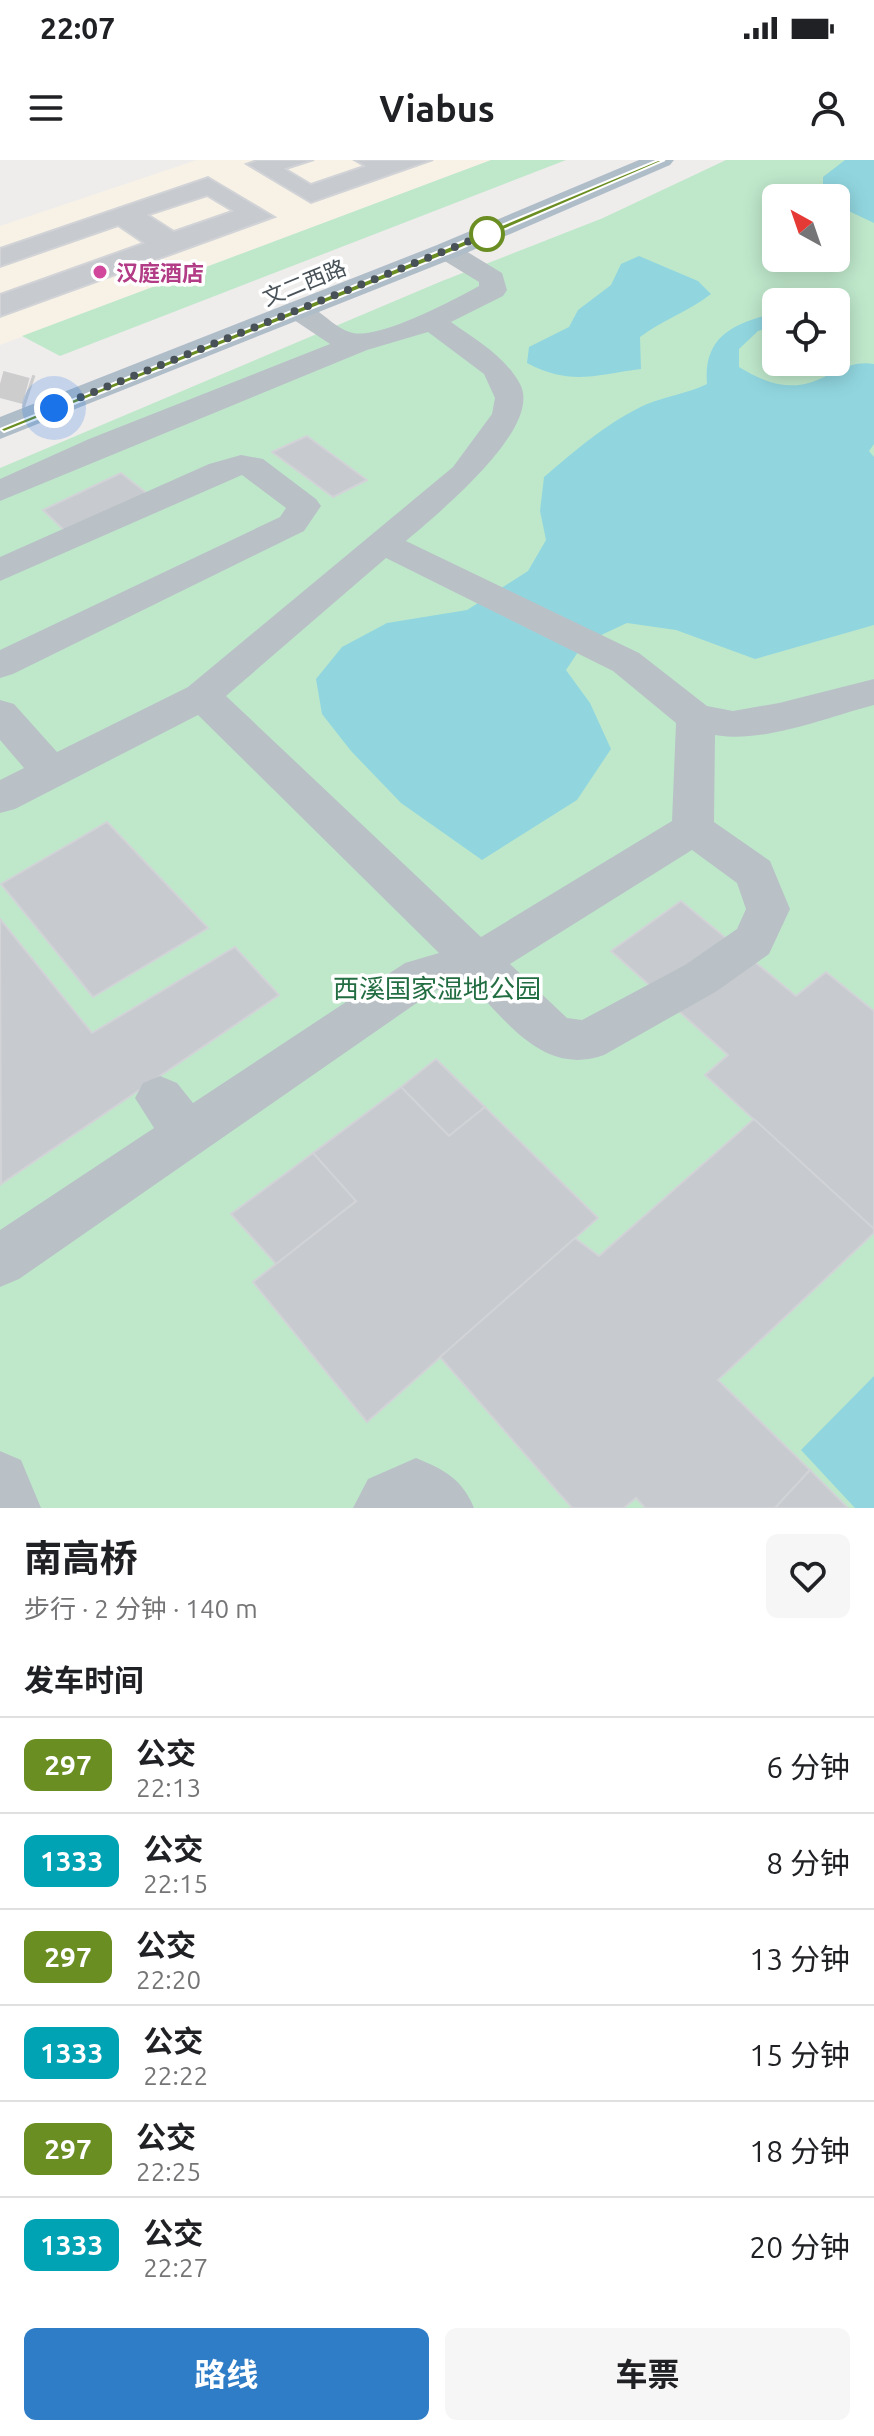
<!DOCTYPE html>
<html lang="zh">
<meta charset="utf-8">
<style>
:root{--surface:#fff;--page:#f6f6f6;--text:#202124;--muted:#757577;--line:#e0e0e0;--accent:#2f7dc6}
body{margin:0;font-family:Ubuntu,"Noto Sans SC",sans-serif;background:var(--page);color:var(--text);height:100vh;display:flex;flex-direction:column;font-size:30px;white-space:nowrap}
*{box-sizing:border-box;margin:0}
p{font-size:26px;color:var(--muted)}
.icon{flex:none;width:44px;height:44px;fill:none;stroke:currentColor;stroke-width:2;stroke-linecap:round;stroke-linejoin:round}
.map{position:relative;height:1348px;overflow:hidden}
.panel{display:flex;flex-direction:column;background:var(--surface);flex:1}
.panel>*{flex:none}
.badge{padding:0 16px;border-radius:12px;font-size:28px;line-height:52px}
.needle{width:52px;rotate:320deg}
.fabs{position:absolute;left:762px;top:24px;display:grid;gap:16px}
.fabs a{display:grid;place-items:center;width:88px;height:88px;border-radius:12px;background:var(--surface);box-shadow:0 4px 20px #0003;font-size:40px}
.you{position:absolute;width:40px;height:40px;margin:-20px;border:6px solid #fff;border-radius:50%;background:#1a73e8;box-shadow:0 0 0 12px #1a73e833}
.map>.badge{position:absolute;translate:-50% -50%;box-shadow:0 0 0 4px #fff}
h2{padding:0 24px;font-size:30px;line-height:72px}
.round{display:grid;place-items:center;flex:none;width:84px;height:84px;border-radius:12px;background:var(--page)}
.head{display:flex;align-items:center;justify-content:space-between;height:136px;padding:0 24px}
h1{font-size:38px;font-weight:700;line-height:60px}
.cta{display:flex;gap:16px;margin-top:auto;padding:16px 24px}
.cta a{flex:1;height:92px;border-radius:12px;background:var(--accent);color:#fff;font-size:32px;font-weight:700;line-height:92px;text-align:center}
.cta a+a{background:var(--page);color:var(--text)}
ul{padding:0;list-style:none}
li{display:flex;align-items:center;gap:24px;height:96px;padding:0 24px;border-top:2px solid var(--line)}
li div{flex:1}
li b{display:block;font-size:30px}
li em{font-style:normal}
li .badge{min-width:88px;font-weight:700;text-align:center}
.status{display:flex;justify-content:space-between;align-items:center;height:56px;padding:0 40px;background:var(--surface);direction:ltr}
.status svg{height:22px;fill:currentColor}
header{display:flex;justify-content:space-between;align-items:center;height:104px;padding:0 24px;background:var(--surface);font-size:36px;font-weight:700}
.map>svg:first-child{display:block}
</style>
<div class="status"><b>22:07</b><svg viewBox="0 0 49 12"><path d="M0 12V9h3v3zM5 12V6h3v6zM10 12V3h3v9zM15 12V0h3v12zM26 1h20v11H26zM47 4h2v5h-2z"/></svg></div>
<header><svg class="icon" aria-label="menu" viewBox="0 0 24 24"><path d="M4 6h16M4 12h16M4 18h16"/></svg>Viabus<svg class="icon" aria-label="person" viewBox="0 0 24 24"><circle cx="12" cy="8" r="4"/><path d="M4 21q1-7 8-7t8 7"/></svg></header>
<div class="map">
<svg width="874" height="1348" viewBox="0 0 874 1348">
<rect width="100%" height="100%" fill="#efecec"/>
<path fill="#f8f2e6" d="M197 0H491L0 185V66Z"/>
<g fill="#bfe8cb" fill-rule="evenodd">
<path d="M491 0H566L60 196 22 176Z"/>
<path d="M726 0H874V1348H0V308L442 121 603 58ZM776 38H836V98H776ZM776 142H836V202H776Z"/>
</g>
<g fill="#91d6df">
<path d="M845 0H874V63L836 45V38H829L823 32V17Z"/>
<path d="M639 96 698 121 711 134C688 152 664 159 640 177L641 209C594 215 571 226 527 203L529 187 569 167 578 150 611 125 621 104Z"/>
<path d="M776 153V166L758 171 739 189V207C760 220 784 230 809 223 833 216 847 200 874 204V284L869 291 874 297V465L755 499 676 470 627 463 584 483 566 510 590 543 611 589 577 640 482 700 401 643 351 591 322 554 316 519 342 487 387 463 467 450 528 411 546 380 540 351 544 317C576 290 609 261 647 244 667 236 686 234 707 224 703 176 734 163 776 153Z"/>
<path d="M874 1216V1348H855L801 1290Z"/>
</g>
<g fill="#c7cace" stroke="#d1d3d7" stroke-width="2" fill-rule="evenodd">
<path d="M257 0H314L286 9 311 24 364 6 354 0H433L311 43 246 4Z"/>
<path d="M208 17 275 57 0 157V134L143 83 118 66 0 107V88ZM207 36 232 51 174 71 149 55Z"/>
<path d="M307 276 367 320 333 337 272 292Z"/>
<path d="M121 313 149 335 66 372 43 350Z"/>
<path d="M107 662 208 768 93 837 1 724Z"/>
<path d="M681 741 796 836 826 812 874 851V1069L705 915 728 895 611 791Z"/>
<path d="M0 759 92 873 235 787 279 835 1 1024Z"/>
<path d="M436 899 485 947 449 976 401 927Z"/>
<path d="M401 927 449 976 485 947 598 1058 367 1262 253 1122 356 1041 313 993Z"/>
<path d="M754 959 874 1069V1073L718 1220 810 1310 775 1348H645L636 1338 624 1348H572L440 1197 575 1078 599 1096Z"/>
<path d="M313 993 356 1041 276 1104 231 1054Z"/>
<path d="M810 1310 848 1348H775Z"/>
</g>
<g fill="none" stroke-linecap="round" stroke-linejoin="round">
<path stroke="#cdcdce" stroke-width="27" stroke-dasharray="27 14" stroke-linecap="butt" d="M0 224 30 232"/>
<path stroke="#cdcdce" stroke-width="34" stroke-dasharray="34 17" stroke-linecap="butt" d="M27 231 30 232"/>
<g fill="#b9c1c7" fill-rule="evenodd">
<path d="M447 83 456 85 502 113 507 130 503 136 451 162C476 180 505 196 520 224 544 268 436 355 406 381L639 493 707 546 733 551 779 543 874 519V545C828 557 762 584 715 575L714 662 770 701 790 749 769 794 717 831 604 895C543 917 506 860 468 822L434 831 19 1119 0 1127V1070L154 968 135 938 143 923 160 916 177 923 193 943 405 803 439 793 198 555 15 649 0 653V620L24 608 0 580V540L14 544 57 592 188 527 453 307 492 254 495 238 484 214 428 172 367 190 0 341V319L89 279 330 184 288 156 284 150 288 144C315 137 328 167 353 173 380 179 454 140 479 126V122L438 97 434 91 438 85ZM386 398 613 511 676 563 672 661 481 777 226 536ZM692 690 737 723 746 749 737 769 685 805 582 860 567 858 510 804Z"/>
<path d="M241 295 263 299 316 339 321 346 304 371 13 514 0 518V490L280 357 286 348 242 315 0 421V397L209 304Z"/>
<path d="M0 1291 21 1300 41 1348H0Z"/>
<path d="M416 1298C445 1310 462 1319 474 1348H353L368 1319Z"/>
</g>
<path fill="#afbdc8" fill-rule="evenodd" d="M639 0H674L670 5 457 97 0 279V257L437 85Z"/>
</g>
<path fill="#6b8e23" stroke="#fff" stroke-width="2" d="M658 0H665L450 93 4 272 0 269 444 89Z"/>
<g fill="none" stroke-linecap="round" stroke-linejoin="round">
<path stroke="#475157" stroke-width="8" stroke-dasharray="0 14.4" d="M54 248 487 74"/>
</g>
<circle fill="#fff" stroke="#6b8e23" stroke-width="4" cx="487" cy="74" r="16"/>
<circle fill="#d1479c" stroke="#fff" stroke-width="3" cx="100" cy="112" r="8"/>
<g text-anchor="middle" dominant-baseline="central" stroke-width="7" stroke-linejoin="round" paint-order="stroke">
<g font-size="22" font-weight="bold" fill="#b23c85" stroke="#fff" text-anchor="start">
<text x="116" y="112">汉庭酒店</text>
</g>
<g font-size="22" fill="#475157" stroke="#fff">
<text transform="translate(304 122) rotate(-22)">文二西路</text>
</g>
<g font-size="26" fill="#226e42" stroke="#fff">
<text x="437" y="828">西溪国家湿地公园</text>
</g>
</g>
</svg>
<div class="fabs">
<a><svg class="needle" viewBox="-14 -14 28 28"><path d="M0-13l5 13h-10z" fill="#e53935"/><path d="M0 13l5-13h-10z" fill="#757577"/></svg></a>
<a><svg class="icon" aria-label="locate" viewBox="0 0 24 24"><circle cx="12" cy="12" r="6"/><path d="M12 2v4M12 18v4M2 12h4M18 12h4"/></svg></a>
</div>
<div class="you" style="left:54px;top:248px"></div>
</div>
<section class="panel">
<div class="head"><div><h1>南高桥</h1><p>步行 · 2 分钟 · 140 m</p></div><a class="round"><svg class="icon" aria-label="heart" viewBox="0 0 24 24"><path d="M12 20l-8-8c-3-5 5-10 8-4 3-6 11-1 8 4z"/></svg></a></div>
<h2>发车时间</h2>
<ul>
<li><span class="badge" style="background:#6b8e23;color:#fff">297</span><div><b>公交</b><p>22:13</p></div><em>6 分钟</em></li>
<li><span class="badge" style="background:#00a3b4;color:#fff">1333</span><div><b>公交</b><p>22:15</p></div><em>8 分钟</em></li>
<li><span class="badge" style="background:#6b8e23;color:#fff">297</span><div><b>公交</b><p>22:20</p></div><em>13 分钟</em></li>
<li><span class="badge" style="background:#00a3b4;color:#fff">1333</span><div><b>公交</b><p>22:22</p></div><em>15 分钟</em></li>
<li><span class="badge" style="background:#6b8e23;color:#fff">297</span><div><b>公交</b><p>22:25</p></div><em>18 分钟</em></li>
<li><span class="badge" style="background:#00a3b4;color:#fff">1333</span><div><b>公交</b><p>22:27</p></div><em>20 分钟</em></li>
</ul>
<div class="cta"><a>路线</a><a>车票</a></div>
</section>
